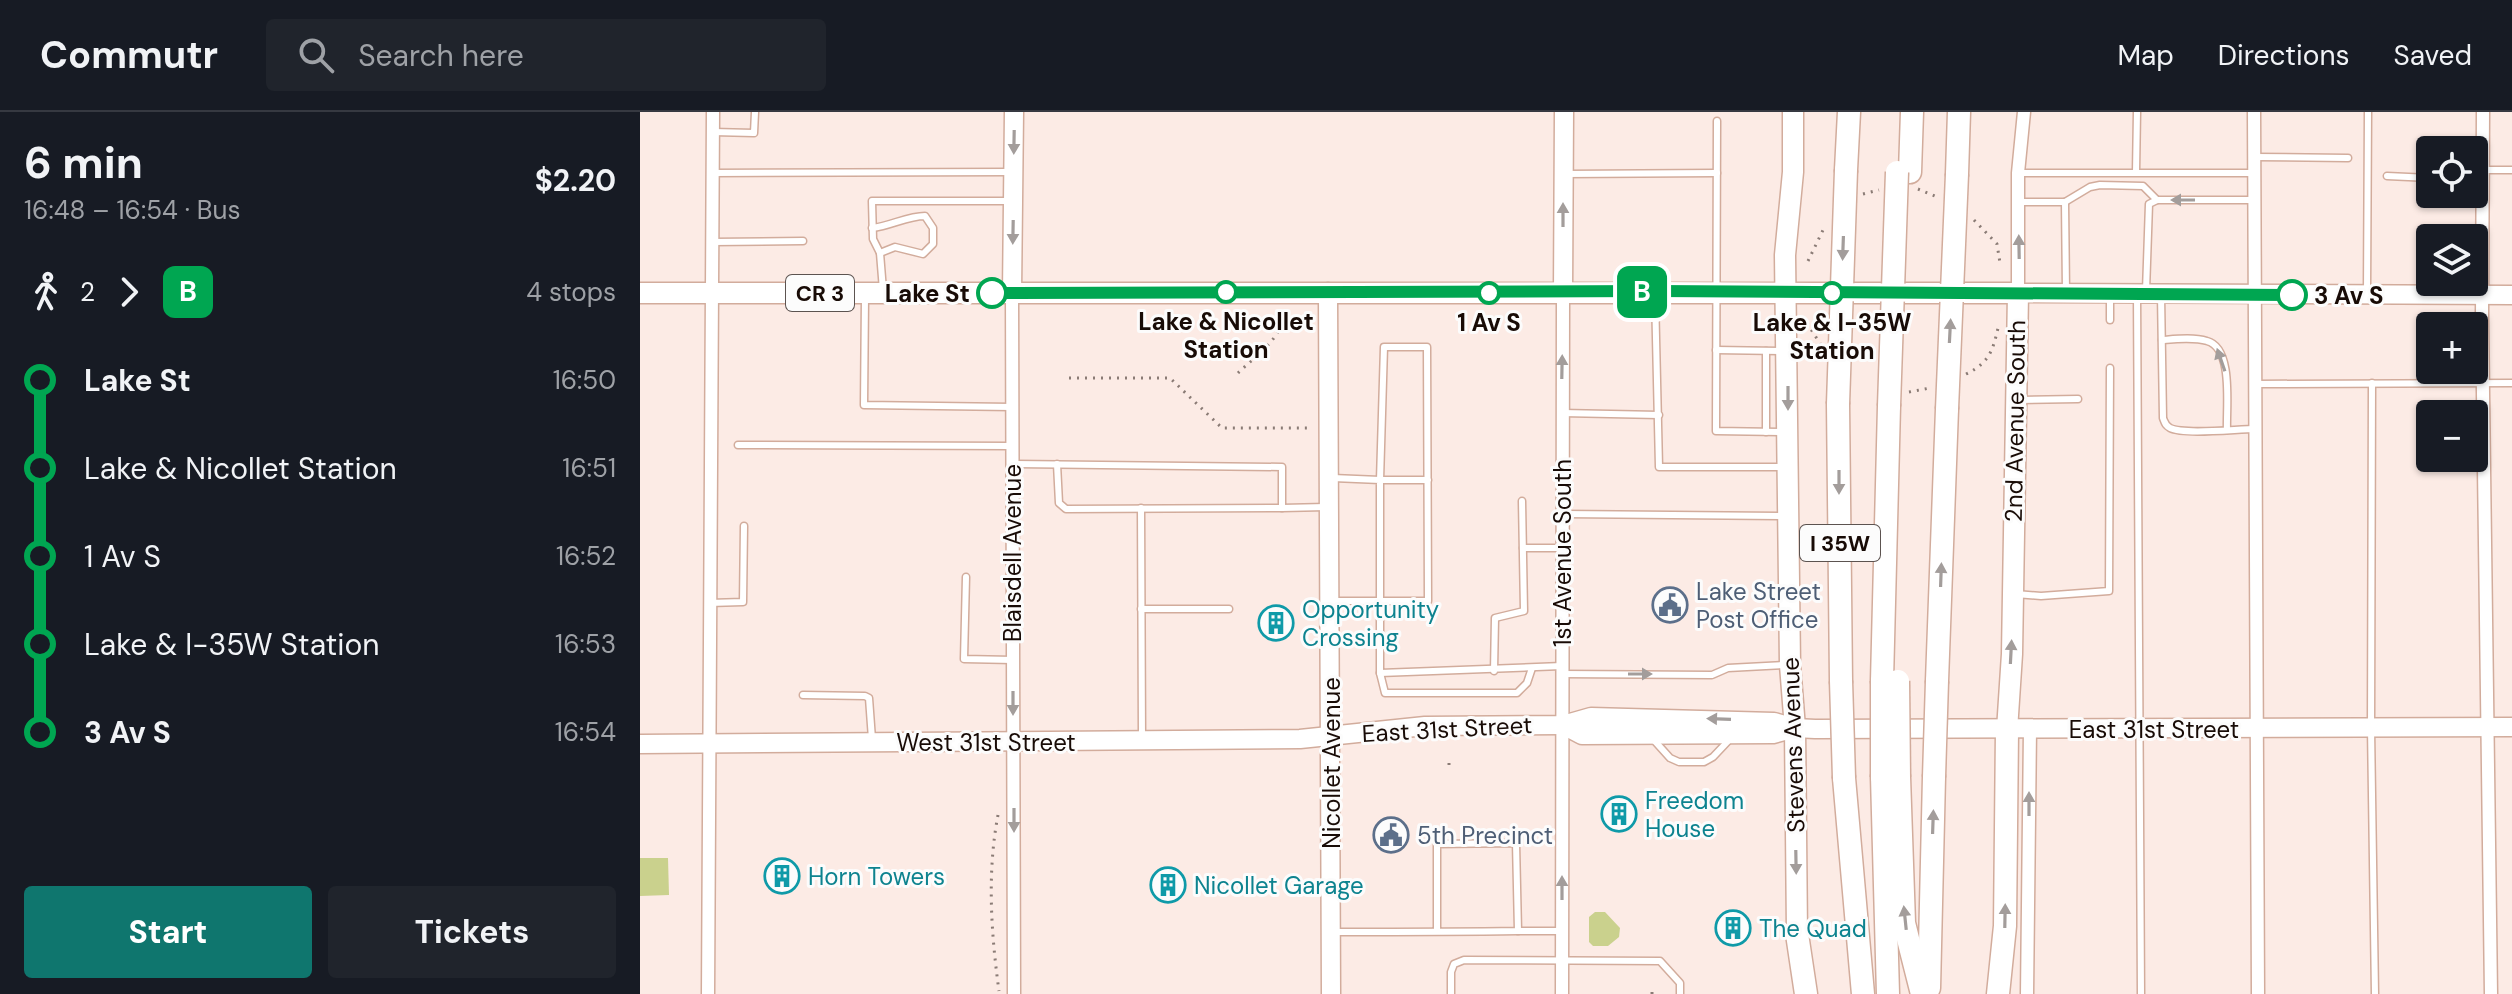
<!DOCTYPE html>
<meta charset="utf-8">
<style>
:root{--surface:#171b24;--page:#20242c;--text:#f1f3f6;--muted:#9ea1a6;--line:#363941;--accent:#0f766e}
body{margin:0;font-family:"DM Sans",sans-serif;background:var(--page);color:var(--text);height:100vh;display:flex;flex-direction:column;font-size:30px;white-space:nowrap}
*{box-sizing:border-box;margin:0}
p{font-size:26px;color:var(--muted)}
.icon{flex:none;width:44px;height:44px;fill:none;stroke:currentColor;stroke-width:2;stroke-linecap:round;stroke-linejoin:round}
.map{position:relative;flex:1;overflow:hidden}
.side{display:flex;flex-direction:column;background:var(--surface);width:640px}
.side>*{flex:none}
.badge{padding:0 16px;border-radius:12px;font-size:28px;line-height:52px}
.controls{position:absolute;left:1776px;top:24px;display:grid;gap:16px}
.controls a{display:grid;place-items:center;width:72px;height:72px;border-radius:8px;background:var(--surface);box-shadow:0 2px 6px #0004;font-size:40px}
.map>.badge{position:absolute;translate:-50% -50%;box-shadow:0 0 0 4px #fff}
.legs{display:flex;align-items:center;gap:12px;height:88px;padding:0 24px;font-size:26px}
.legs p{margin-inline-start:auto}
.head{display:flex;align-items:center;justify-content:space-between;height:136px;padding:0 24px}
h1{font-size:44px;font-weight:700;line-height:60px}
.cta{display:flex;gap:16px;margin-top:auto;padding:16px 24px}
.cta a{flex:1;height:92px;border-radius:8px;background:var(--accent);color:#fff;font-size:32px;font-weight:700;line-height:92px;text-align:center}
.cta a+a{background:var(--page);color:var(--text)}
ul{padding:0 24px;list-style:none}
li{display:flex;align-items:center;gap:28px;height:88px;font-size:30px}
li i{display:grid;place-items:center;width:12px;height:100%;margin:0 10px;background:currentColor}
li i::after{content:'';width:20px;height:20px;margin:-10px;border:6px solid;border-radius:50%;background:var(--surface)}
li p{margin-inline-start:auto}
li:first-child i{background:linear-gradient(#0000 50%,currentColor 0)}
li:last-child i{background:linear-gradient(currentColor 50%,#0000 0)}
header{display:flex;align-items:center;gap:48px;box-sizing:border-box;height:112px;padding:0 40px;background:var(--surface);border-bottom:2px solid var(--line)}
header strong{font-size:38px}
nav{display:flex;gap:44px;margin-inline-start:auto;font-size:28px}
.search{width:560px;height:72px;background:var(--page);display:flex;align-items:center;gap:20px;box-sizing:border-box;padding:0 28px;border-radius:8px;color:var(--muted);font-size:30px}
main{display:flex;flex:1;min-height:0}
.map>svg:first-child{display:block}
</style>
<header>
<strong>Commutr</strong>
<div class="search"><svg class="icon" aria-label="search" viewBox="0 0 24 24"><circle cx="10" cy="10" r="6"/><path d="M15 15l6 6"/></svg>Search here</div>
<nav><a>Map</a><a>Directions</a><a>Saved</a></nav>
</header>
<main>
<section class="side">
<div class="head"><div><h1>6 min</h1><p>16:48 – 16:54 · Bus</p></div><b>$2.20</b></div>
<div class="legs"><svg class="icon" aria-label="walk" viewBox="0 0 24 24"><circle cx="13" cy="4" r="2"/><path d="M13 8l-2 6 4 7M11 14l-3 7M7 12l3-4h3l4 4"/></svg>2<svg class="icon" aria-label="forward" viewBox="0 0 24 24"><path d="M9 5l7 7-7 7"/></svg><b class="badge" style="background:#00a651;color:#fff">B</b><p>4 stops</p></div>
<ul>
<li><i style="color:#00a651"></i><b>Lake St</b><p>16:50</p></li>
<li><i style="color:#00a651"></i><span>Lake &amp; Nicollet Station</span><p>16:51</p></li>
<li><i style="color:#00a651"></i><span>1 Av S</span><p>16:52</p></li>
<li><i style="color:#00a651"></i><span>Lake &amp; I-35W Station</span><p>16:53</p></li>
<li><i style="color:#00a651"></i><b>3 Av S</b><p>16:54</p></li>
</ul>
<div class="cta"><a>Start</a><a>Tickets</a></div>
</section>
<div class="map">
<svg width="1872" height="882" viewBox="0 0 1872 882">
<rect width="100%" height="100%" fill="#fcebe5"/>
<g fill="#cad18d">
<path d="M0 746H28L29 783 0 784Z"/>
<path d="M955 800H965L980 816 979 825 968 834H953L949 830V805Z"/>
</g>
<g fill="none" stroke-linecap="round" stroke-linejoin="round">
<defs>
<g id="lane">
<path d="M1077 9 1076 319 1142 320"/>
<path d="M73 20 114 21 115 0"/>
<path d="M1614 45 1708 46"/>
<path d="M1842 58H1872"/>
<path d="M1496 60 1497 0"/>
<path d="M72 61 373 60"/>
<path d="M1378 61H1614"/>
<path d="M925 62 1077 61"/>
<path d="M1747 64 1790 66"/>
<path d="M1379 90H1425L1450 75 1460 73 1503 74 1517 88"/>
<path d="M1425 90 1426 179"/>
<path d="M232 116C251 114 267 104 285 104L293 116V132L283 142 255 135 240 141"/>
<path d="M72 130 163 129"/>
<path d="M243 178 240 141 233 127 232 89H369"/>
<path d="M1506 179 1509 92 1517 88H1613"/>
<path d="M1727 179 1728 0"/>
<path d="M1015 183 1019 355H1144"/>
<path d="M1497 183 1501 882"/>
<path d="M1521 183 1523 306C1525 311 1525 313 1530 316 1544 323 1597 317 1615 317"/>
<path d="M1470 184V208"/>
<path d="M225 185 224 293 372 295"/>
<path d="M1522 228C1536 227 1554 225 1567 229 1594 236 1586 296 1587 318"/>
<path d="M1076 238 1145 239"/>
<path d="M1126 239V320"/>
<path d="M1732 271 1731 616 1735 882"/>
<path d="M1616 272 1872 271"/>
<path d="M1379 288 1438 287"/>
<path d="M922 301 1019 303"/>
<path d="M98 333 372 334"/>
<path d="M372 352 642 355V396L686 395"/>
<path d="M417 352 419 391 426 397 642 396"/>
<path d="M693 366 740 368V561L922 554"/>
<path d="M501 396 502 625"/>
<path d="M924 402 1144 404"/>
<path d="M883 436H922"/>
<path d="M326 465 324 547 373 548"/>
<path d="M1376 482 1401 484 1469 479 1470 256"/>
<path d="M691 489H788L787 235H744L740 368H788"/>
<path d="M69 491 103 490 104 414"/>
<path d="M501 497H589"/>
<path d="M854 559 855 506 884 499 882 389"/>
<path d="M740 561 745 581H877L887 571 892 556"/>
<path d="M922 562 1072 563 1088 556 1145 553"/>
<path d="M163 583 225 584 229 586 232 627"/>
<path d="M1012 626 1030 646 1039 650H1064L1073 645 1090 627"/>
<path d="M878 819H922"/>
<path d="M695 820C756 820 817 820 878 819L876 731 797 732V820"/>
<path d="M811 882V860L814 852 824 848 1020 849 1040 871V882"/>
</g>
<g id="street">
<path d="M1614 0 1618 882"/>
<path d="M1843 0 1842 206 1851 882"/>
<path d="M372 181 374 882"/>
<path d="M1378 181V61L1384 0"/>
<path d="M68 882 73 0"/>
<path d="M922 882 923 181"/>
<path d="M1387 882 1390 617"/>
</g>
<g id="secondary">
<path d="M688 180 691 882"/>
<path d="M372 181 374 0"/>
<path d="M923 181 924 0"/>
<path d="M1378 181 1872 183"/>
<path d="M923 613 942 623 1133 622 1155 616"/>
<path d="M0 632 660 627 785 614 923 613 951 605 1134 610 1155 616 1175 617 1872 615"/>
</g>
<g id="primary">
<path d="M1153 0V60L1145 143 1150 553 1155 616 1157 822"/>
<path d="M0 181H1378L1372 542 1367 618"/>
</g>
<g id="highway">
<path d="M1206 58 1209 0"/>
<path d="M1270 60 1272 0"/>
<path d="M1317 62 1319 0"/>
<path d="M1198 292 1201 569"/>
<path d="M1242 569 1249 294"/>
<path d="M1297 569 1307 297"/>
<path d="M1242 665 1248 882"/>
<path d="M1259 665 1264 811 1282 882"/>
<path d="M1204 666 1223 882"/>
<path d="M1157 822 1166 882"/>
<path d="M1289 876 1294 665"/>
<path d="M1358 882 1365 814 1367 618"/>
</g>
</defs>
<use href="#lane" stroke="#d2ac9c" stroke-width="9"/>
<use href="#street" stroke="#d2ac9c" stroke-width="15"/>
<use href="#secondary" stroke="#d2ac9c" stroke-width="21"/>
<use href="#primary" stroke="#d2ac9c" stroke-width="23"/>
<use href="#highway" stroke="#d2ac9c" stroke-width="25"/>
<g stroke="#8a7b75" stroke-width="3" stroke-dasharray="2 6" stroke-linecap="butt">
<path d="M1278 77 1297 85"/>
<path d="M1223 82 1239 78"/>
<path d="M1334 108 1357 132 1360 151"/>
<path d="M1168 149 1185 114"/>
<path d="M1167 211 1181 233"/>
<path d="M598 261C612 247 640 228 641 209"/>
<path d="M1326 262C1351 250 1353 237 1359 212"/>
<path d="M429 266H530L582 316H668"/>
<path d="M1269 280 1290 276"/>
<path d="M809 651V654"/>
<path d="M358 703C347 760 351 821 359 879"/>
<path d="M1012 880V882"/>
</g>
<use href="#lane" stroke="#fff" stroke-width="6"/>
<use href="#street" stroke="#fff" stroke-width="12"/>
<use href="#secondary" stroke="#fff" stroke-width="18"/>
<use href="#primary" stroke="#fff" stroke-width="20"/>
<use href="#highway" stroke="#fff" stroke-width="22"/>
<defs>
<g id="highway-bridge">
<path d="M1198 292 1206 58"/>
<path d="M1249 294 1257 60"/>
<path d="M1307 297 1317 62"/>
<path d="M1201 569 1204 666"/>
<path d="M1258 569 1259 665"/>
<path d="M1242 665V569"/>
<path d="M1294 665 1297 569"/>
</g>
</defs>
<use href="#highway-bridge" stroke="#d2ac9c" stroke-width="25" stroke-linecap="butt"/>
<use href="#highway-bridge" stroke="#fff" stroke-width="22"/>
</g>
<defs><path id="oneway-solid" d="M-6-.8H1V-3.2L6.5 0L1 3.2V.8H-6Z" transform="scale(2)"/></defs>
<g fill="#a39d9b">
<use href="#oneway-solid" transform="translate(374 30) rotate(91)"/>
<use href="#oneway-solid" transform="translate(1543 88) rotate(180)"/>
<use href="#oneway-solid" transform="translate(923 103) rotate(-90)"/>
<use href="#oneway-solid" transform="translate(373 120) rotate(91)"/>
<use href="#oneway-solid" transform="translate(1379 135) rotate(-91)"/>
<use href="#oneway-solid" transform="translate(1203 136) rotate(92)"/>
<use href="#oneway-solid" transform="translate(1310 219) rotate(-87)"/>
<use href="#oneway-solid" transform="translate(1581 248) rotate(-109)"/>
<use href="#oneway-solid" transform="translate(922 255) rotate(-89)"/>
<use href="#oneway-solid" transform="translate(1148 286) rotate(90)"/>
<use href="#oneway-solid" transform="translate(1199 370) rotate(90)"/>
<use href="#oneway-solid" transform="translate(1301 463) rotate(-88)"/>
<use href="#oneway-solid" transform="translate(1371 540) rotate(-87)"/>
<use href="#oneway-solid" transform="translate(1000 562)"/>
<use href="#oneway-solid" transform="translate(373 591) rotate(90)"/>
<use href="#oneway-solid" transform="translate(1079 607) rotate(-178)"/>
<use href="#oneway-solid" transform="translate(1389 692) rotate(-90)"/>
<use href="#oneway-solid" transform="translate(374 708) rotate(90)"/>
<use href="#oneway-solid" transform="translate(1293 710) rotate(-88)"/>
<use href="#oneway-solid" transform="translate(1156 750) rotate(89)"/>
<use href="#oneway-solid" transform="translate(922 776) rotate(-90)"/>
<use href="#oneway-solid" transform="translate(1365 804) rotate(-89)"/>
<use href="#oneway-solid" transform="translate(1265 806) rotate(-96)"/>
</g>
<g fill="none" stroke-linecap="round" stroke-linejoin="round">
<defs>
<path id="line-1" d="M352 181 1015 179 1652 183"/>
</defs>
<use href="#line-1" stroke="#fff" stroke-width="18"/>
<use href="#line-1" stroke="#00a651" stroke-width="12"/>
</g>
<defs>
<symbol id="civic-ring" viewBox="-11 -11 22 22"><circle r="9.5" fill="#fcfcfc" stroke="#5c6f8a" stroke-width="1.5"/><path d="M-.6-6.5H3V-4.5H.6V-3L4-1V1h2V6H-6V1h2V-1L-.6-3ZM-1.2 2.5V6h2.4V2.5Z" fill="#5c6f8a"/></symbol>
<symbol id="building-ring" viewBox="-11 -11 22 22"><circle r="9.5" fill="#fcfcfc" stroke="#0f9aa8" stroke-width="1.5"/><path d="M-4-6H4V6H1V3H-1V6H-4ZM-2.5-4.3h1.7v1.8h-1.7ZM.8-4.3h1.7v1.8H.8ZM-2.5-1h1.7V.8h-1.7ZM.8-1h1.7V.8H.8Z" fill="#0f9aa8"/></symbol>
</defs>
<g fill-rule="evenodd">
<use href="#civic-ring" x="1010" y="473" width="40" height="40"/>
<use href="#building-ring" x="616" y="491" width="40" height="40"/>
<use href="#building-ring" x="959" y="682" width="40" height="40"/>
<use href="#civic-ring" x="731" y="703" width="40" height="40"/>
<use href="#building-ring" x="122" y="744" width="40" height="40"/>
<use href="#building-ring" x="508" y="753" width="40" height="40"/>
<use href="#building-ring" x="1073" y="796" width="40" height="40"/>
</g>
<g fill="#fff" stroke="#00a651" stroke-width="4">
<circle cx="586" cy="180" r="10"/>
<circle cx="352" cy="181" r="14"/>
<circle cx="849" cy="181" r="10"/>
<circle cx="1192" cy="181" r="10"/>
<circle cx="1652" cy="183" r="14"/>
</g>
<g text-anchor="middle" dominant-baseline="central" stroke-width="6" stroke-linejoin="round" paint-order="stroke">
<g fill="#fcfcfc" stroke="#5c5350" stroke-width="2">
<rect x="146" y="163" width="68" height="36" rx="6"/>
<rect x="1160" y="413" width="80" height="36" rx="6"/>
</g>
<g font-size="22" font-weight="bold" fill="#180b06">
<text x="180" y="181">CR 3</text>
<text x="1200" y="431">I 35W</text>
</g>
<g font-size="24" font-weight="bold" fill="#180b06" stroke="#fcfcfc">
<text x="330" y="181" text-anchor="end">Lake St</text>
<text x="1674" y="183" text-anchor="start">3 Av S</text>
<text x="586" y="209">Lake &amp; Nicollet<tspan x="586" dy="28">Station</tspan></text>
<text x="849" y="210">1 Av S</text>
<text x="1192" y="210">Lake &amp; I-35W<tspan x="1192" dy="28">Station</tspan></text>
</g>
<g font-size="24" fill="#180b06" stroke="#fcfcfc">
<text transform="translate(1375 309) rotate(-89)">2nd Avenue South</text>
<text transform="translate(372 441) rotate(-90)">Blaisdell Avenue</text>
<text transform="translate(922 441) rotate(-90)">1st Avenue South</text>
<text transform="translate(807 617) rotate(-3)">East 31st Street</text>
<text x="1514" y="617">East 31st Street</text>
<text x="346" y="630">West 31st Street</text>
<text transform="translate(1153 633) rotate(-92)">Stevens Avenue</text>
<text transform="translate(691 651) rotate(-90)">Nicollet Avenue</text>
</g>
<g font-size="24" fill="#4e5e75" stroke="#fcfcfc" text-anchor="start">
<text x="1056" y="479">Lake Street<tspan x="1056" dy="28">Post Office</tspan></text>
<text x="777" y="723">5th Precinct</text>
</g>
<g font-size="24" fill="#0d838f" stroke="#fcfcfc" text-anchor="start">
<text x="662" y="497">Opportunity<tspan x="662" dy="28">Crossing</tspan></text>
<text x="1005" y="688">Freedom<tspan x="1005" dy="28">House</tspan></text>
<text x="168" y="764">Horn Towers</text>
<text x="554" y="773">Nicollet Garage</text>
<text x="1119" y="816">The Quad</text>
</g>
</g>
</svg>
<div class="controls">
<a><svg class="icon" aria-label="locate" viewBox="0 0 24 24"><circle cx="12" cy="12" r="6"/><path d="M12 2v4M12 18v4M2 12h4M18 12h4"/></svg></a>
<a><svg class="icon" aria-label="layers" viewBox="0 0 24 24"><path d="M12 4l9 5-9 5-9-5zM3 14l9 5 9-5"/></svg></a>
<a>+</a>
<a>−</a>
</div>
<b class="badge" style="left:1002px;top:180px;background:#00a651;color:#fff">B</b>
</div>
</main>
